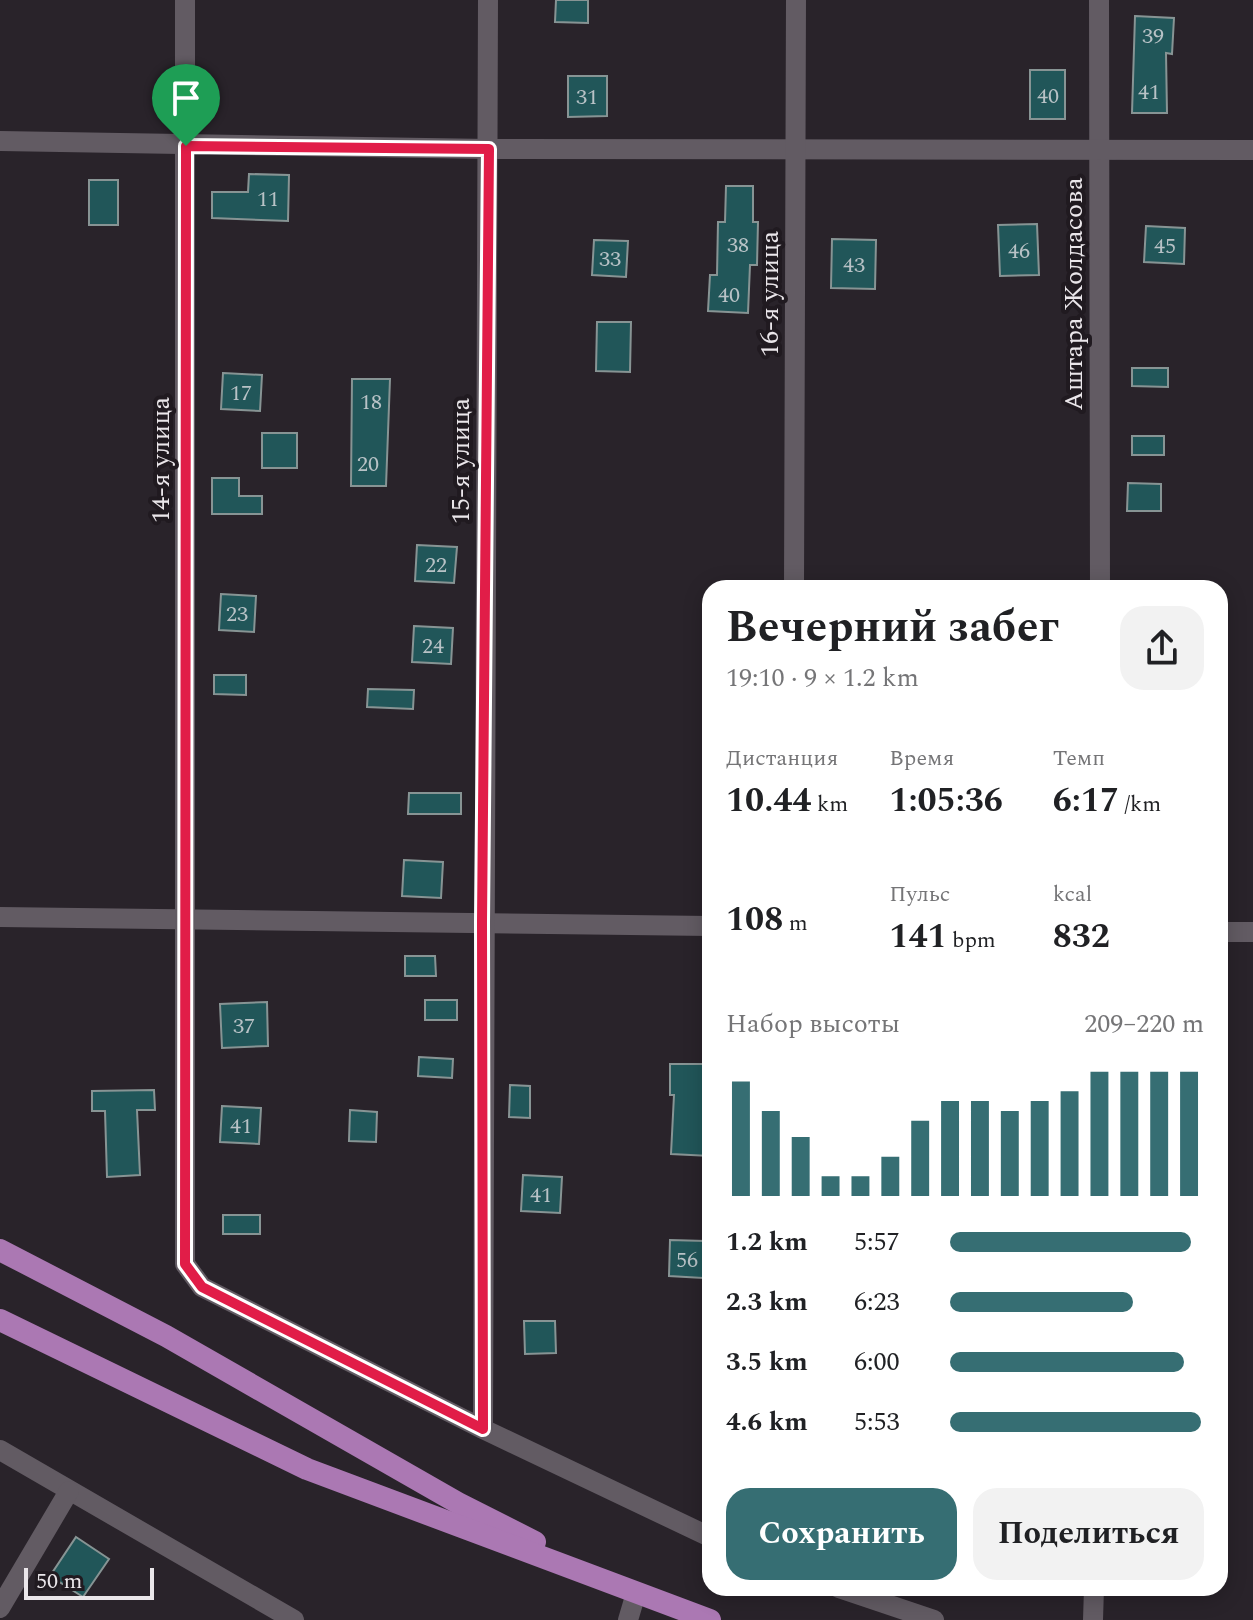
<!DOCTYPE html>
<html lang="ru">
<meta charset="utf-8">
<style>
body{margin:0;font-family:Spectral,serif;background:#f2f2f2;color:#202124;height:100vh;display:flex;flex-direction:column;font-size:30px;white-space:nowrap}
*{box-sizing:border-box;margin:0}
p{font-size:26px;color:#757577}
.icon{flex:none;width:44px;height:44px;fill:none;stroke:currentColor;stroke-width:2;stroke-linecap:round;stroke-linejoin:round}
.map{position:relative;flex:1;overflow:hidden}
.side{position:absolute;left:702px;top:580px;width:526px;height:1016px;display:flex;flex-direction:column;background:#fff;border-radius:24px;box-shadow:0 4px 20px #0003}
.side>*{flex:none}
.scale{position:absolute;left:24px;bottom:20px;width:130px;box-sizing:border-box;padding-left:8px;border:4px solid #eae6ea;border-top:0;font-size:22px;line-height:28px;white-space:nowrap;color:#eae6ea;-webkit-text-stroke:6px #201a20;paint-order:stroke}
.pin{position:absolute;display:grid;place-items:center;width:68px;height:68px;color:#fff;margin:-82px -34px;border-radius:50% 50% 50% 0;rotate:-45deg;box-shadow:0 0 8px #0007}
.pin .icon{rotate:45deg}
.round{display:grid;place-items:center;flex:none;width:84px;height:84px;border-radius:24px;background:#f2f2f2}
.summary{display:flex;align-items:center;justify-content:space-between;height:136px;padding:0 24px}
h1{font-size:44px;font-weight:700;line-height:60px}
.metrics{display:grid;grid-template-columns:repeat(3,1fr);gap:12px;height:136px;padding:8px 24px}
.metrics div{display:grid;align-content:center}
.metrics b{font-size:34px;font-weight:700}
.metrics small{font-size:22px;font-weight:400}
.metrics p{font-size:22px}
.chart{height:224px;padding:16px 24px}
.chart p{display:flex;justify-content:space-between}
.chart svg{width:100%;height:144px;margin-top:8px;stroke:#366e73;stroke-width:6}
.cta{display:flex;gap:16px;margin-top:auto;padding:16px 24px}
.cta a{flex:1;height:92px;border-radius:24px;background:#366e73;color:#fff;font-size:32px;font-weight:700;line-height:92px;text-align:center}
.cta a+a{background:#f2f2f2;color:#202124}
ul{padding:0 24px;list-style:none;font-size:26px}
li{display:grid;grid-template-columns:128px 96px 1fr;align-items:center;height:60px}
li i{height:20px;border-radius:10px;background:#366e73}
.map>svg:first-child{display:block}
.building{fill:#215659;stroke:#879494;stroke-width:2}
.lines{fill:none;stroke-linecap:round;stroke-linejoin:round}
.minor{stroke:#625b63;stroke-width:20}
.primary{stroke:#ab78b3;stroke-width:22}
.route-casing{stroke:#fff;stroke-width:16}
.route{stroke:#e11d48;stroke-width:10}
.labels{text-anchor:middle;stroke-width:8;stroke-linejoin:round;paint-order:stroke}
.number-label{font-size:22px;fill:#b8c2c6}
.street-label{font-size:26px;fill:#eae6ea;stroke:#201a20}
</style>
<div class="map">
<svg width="1253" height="1620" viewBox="0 0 1253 1620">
<rect width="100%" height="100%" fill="#29232a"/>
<g class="building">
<polygon points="556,0 588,0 588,23 555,22"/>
<polygon points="1135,16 1174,18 1172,54 1166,53 1167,113 1132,113"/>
<rect x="1030" y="70" width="35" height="49"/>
<polygon points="568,76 607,76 607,116 568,117"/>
<polygon points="249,174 289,175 288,221 212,218 212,192 248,192"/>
<rect x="89" y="180" width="29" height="45"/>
<polygon points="726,186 753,186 753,222 758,222 757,265 750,265 748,313 708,311 710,275 717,275 718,222 725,222"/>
<polygon points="1037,224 1039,275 1000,276 998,225"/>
<polygon points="1146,226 1185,228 1184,264 1144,262"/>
<polygon points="832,239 876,240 875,289 831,288"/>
<polygon points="594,240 628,241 626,277 592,275"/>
<polygon points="597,322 631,322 630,372 596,371"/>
<polygon points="1132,368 1168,368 1168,387 1132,386"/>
<polygon points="223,373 262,375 260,411 221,409"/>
<polygon points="352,379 390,379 386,486 351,486"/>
<rect x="262" y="433" width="35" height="35"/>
<rect x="1132" y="436" width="32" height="19"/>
<polygon points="212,478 239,478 239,496 262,496 262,514 212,514"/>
<polygon points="1128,483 1161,484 1161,511 1127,511"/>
<polygon points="417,545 457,547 454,583 415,581"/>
<polygon points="221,594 256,596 254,632 219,630"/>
<polygon points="414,626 453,628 451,664 412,662"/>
<polygon points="214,675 246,675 246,695 214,694"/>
<polygon points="368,689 414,690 413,709 367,707"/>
<polygon points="409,793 461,793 461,814 408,814"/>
<polygon points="404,860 443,862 441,898 402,896"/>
<polygon points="405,956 435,956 436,976 405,976"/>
<rect x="425" y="1000" width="32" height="20"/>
<polygon points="267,1002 268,1046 222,1048 220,1004"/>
<polygon points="419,1057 453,1059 452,1078 418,1076"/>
<polygon points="670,1064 710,1064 710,1156 671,1154 674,1095 670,1095"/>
<polygon points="510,1085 530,1086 530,1118 509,1117"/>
<polygon points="154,1090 155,1110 137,1110 140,1175 107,1177 105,1111 92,1111 92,1091"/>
<polygon points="222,1106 261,1108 259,1144 220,1142"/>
<polygon points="350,1110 377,1112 376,1142 349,1141"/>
<polygon points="523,1175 562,1177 560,1213 521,1211"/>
<rect x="223" y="1215" width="37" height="19"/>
<polygon points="670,1240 705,1241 703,1278 669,1276"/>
<polygon points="524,1321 555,1321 556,1353 525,1354"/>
<polygon points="76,1537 109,1559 83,1597 50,1576"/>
</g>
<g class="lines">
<g class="minor">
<polyline points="185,0 185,1264 202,1287 483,1429 710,1537"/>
<polyline points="1099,0 1100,588"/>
<polyline points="0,141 489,149 1253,150"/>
<polyline points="794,588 796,0"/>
<polyline points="0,917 710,926"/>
<polyline points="1220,932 1253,932"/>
<polyline points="483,1429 488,0"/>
<polyline points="0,1450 294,1620"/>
<polyline points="839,1588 934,1620"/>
<polyline points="0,1608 69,1491"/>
<polyline points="628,1620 636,1593"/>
<polyline points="1093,1620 1094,1588"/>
</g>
<g class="primary">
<polyline points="0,1250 166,1336 458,1503 535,1542"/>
<polyline points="0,1320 307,1469 710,1620"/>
</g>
</g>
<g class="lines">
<g class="route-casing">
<polygon id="route" points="186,146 489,149 482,922 483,1429 202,1287 185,1264"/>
</g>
<use href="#route" class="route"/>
</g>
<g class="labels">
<g class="number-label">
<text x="1153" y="43">39</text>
<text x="1149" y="99">41</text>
<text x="1048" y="103">40</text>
<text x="587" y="104">31</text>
<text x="268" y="206">11</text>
<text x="738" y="252">38</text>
<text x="1165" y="253">45</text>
<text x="1019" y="258">46</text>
<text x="610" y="266">33</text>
<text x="854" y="272">43</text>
<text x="729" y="302">40</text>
<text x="241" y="400">17</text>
<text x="371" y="409">18</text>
<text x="368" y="471">20</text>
<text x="436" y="572">22</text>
<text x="237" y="621">23</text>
<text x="433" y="653">24</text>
<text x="244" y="1033">37</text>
<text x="241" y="1133">41</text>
<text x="541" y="1202">41</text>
<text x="687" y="1267">56</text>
</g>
<g class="street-label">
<text transform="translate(769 294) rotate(-90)" y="9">16-я улица</text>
<text transform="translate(1073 294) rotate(-90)" y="9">Аштара Жолдасова</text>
<text transform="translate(160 460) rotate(-90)" y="9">14-я улица</text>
<text transform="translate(460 461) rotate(-90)" y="9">15-я улица</text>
</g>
</g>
</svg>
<div class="scale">50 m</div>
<div class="pin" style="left:186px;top:146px;background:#1e9e55"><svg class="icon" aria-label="arrive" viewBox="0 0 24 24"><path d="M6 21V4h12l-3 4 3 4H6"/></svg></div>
<section class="side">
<div class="summary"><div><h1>Вечерний забег</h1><p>19:10 · 9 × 1.2 km</p></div><a class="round"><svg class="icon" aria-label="share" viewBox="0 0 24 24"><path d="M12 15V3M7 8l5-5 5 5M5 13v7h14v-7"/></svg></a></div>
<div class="metrics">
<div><p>Дистанция</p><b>10.44<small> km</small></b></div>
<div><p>Время</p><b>1:05:36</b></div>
<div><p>Темп</p><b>6:17<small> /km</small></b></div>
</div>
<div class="metrics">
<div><b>108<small> m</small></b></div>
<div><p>Пульс</p><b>141<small> bpm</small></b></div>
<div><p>kcal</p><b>832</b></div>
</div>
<div class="chart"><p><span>Набор высоты</span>209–220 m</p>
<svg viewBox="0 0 160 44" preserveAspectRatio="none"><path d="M5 44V9M15 44V18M25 44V26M35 44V38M45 44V38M55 44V32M65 44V21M75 44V15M85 44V15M95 44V18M105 44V15M115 44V12M125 44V6M135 44V6M145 44V6M155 44V6"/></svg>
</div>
<ul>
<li><b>1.2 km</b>5:57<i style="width:95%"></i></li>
<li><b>2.3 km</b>6:23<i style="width:72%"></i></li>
<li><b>3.5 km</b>6:00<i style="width:92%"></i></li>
<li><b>4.6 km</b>5:53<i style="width:99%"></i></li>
</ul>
<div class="cta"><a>Сохранить</a><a>Поделиться</a></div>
</section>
</div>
